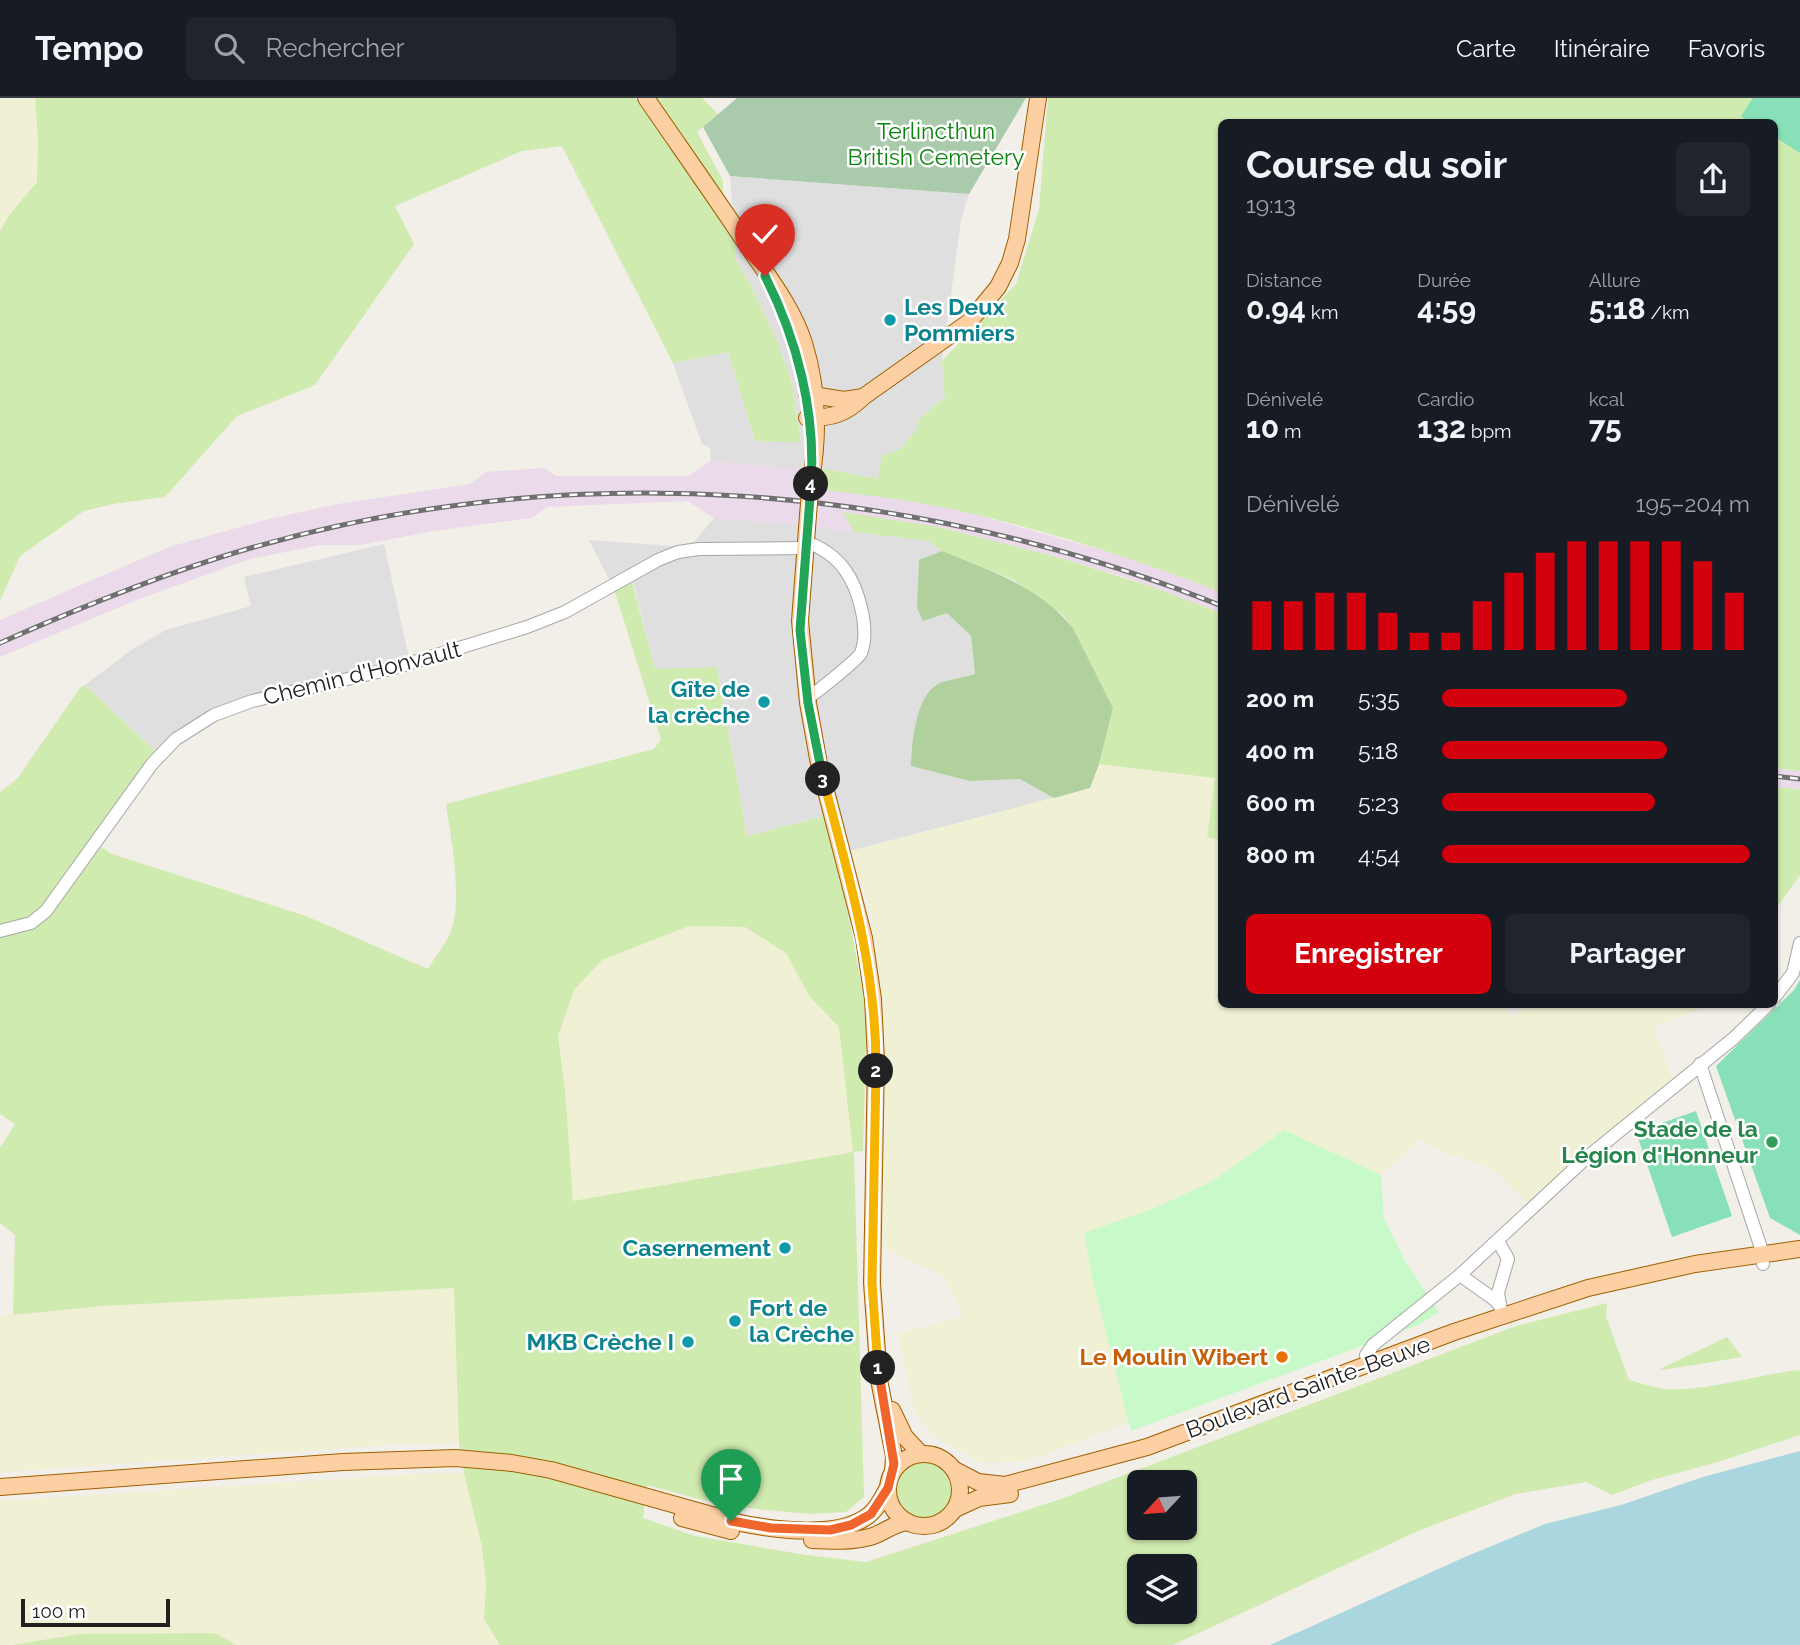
<!DOCTYPE html>
<html lang="fr">
<meta charset="utf-8">
<style>
body{margin:0;font-family:Raleway,sans-serif;background:#20242c;color:#f1f3f6;height:100vh;display:flex;flex-direction:column;font-size:26px;white-space:nowrap}
*{box-sizing:border-box;margin:0}
p{font-size:23px;color:#9ea1a6}
.icon{flex:none;width:38px;height:38px;fill:none;stroke:currentColor;stroke-width:2;stroke-linecap:round;stroke-linejoin:round}
.map{position:relative;flex:1;overflow:hidden}
.side{position:absolute;left:1218px;top:21px;width:560px;height:889px;display:flex;flex-direction:column;background:#171b24;border-radius:10px;box-shadow:0 2px 5px #0004}
.side>*{flex:none}
.needle{width:46px;rotate:244deg}
.controls{position:absolute;left:1127px;top:1372px;display:grid;gap:14px}
.controls a{display:grid;place-items:center;width:70px;height:70px;border-radius:10px;background:#171b24;box-shadow:0 2px 5px #0004;font-size:35px}
.scale{position:absolute;left:21px;bottom:18px;width:149px;box-sizing:border-box;padding-left:7px;border:4px solid #222;border-top:0;font-size:19px;line-height:24px;white-space:nowrap;color:#222;-webkit-text-stroke:5px #fff;paint-order:stroke}
.pin{position:absolute;display:grid;place-items:center;width:60px;height:60px;color:#fff;margin:-72px -30px;border-radius:50% 50% 50% 0;rotate:-45deg;box-shadow:0 0 7px #0007}
.pin .icon{rotate:45deg}
.km{position:absolute;width:35px;height:35px;margin:-18px;border-radius:50%;background:#222;color:#fff;font-size:19px;line-height:35px;text-align:center}
.round{display:grid;place-items:center;flex:none;width:74px;height:74px;border-radius:10px;background:#20242c}
.headline{display:flex;align-items:center;justify-content:space-between;height:119px;padding:0 28px}
h1{font-size:38px;font-weight:700;line-height:52px}
.stats{display:grid;grid-template-columns:repeat(3,1fr);gap:10px;height:119px;padding:7px 28px}
.stats div{display:grid;align-content:center}
.stats b{font-size:30px;font-weight:700}
.stats small{font-size:19px;font-weight:400}
.stats p{font-size:19px}
.chart{height:196px;padding:14px 28px}
.chart p{display:flex;justify-content:space-between}
.chart svg{width:100%;height:126px;margin-top:7px;stroke:#d3000e;stroke-width:6}
.action{display:flex;gap:14px;margin-top:auto;padding:14px 28px}
.action a{flex:1;height:80px;border-radius:10px;background:#d3000e;color:#fff;font-size:28px;font-weight:700;line-height:80px;text-align:center}
.action a+a{background:#20242c;color:#f1f3f6}
ul{padding:0 28px;list-style:none;font-size:23px}
li{display:grid;grid-template-columns:112px 84px 1fr;align-items:center;height:52px}
li i{height:18px;border-radius:9px;background:#d3000e}
header{display:flex;align-items:center;gap:42px;box-sizing:border-box;height:98px;padding:0 35px;background:#171b24;border-bottom:2px solid #363941}
header strong{font-size:33px}
nav{display:flex;gap:38px;margin-inline-start:auto;font-size:24px}
.search{width:490px;height:63px;background:#20242c;display:flex;align-items:center;gap:18px;box-sizing:border-box;padding:0 24px;border-radius:10px;color:#9ea1a6;font-size:26px}
.map>svg:first-child{display:block}
.residential{fill:#e0dfdf}
.industrial{fill:#ebdae9}
.farmland{fill:#f0f0d4}
.grass{fill:#d0ebaf;fill-rule:evenodd}
.forest{fill:#b0d19d}
.cemetery{fill:#a9cbac}
.park{fill:#c7fac8}
.pitch{fill:#87e0b8}
.water{fill:#a9d6df}
.lines{fill:none;stroke-linecap:round;stroke-linejoin:round}
.minor-casing{stroke:#a6a6a6;stroke-width:14}
.major-casing{stroke:#9f6000;stroke-width:18}
.minor{stroke:#fff;stroke-width:12}
.major{stroke:#fcd0a3;stroke-width:16}
.rail-casing{stroke:#707070;stroke-width:5}
.rail{stroke:#fff;stroke-width:2.5;stroke-dasharray:8;stroke-linecap:butt}
.major-bridge-casing{stroke:#9f6000;stroke-width:18;stroke-linecap:butt}
.major-bridge{stroke:#fcd0a3;stroke-width:16}
.split-1-casing{stroke:#fff;stroke-width:14}
.split-2-casing{stroke:#fff;stroke-width:14}
.split-3-casing{stroke:#fff;stroke-width:14}
.split-4-casing{stroke:#fff;stroke-width:14}
.split-5-casing{stroke:#fff;stroke-width:14}
.split-1{stroke:#f0652b;stroke-width:9}
.split-2{stroke:#f5b400;stroke-width:9}
.split-3{stroke:#f5b400;stroke-width:9}
.split-4{stroke:#22a559;stroke-width:9}
.split-5{stroke:#22a559;stroke-width:9}
.culture-dot{fill:#0f9aa8;stroke:#fff;stroke-width:2.5}
.leisure-dot{fill:#2e9e5b;stroke:#fff;stroke-width:2.5}
.food-dot{fill:#e8710a;stroke:#fff;stroke-width:2.5}
.labels{text-anchor:middle;stroke-width:5;stroke-linejoin:round;paint-order:stroke}
.park-label{font-size:23px;fill:#0c830e;stroke:#fff}
.culture-label{font-size:23px;font-weight:bold;fill:#0d838f;stroke:#fff;text-anchor:end}
.street-label{font-size:23px;fill:#222;stroke:#fff}
.leisure-label{font-size:23px;font-weight:bold;fill:#27864d;stroke:#fff;text-anchor:end}
.food-label{font-size:23px;font-weight:bold;fill:#c56008;stroke:#fff;text-anchor:end}
</style>
<header>
<strong>Tempo</strong>
<div class="search"><svg class="icon" aria-label="search" viewBox="0 0 24 24"><circle cx="10" cy="10" r="6"/><path d="M15 15l6 6"/></svg>Rechercher</div>
<nav><a>Carte</a><a>Itinéraire</a><a>Favoris</a></nav>
</header>
<div class="map">
<svg width="1800" height="1547" viewBox="0 0 1800 1547">
<rect width="100%" height="100%" fill="#f2eee8"/>
<g class="residential">
<polygon points="730,78 969,96 961,122 942,263 945,299 918,322 917,331 879,381 820,370 787,370 711,363 710,350 702,346 673,265 728,254 755,343 801,343 792,286 776,240 750,186 735,161 736,141 741,125 732,106"/>
<polygon points="714,420 798,427 931,443 942,453 919,462 947,515 971,538 975,576 938,586 970,683 1020,681 1054,700 834,757 824,718 747,738 717,569 655,571 632,480 614,491 589,442 673,448 694,444"/>
<polygon points="384,446 409,560 298,586 169,642 155,653 85,587 134,550 166,532 251,508 244,479"/>
</g>
<g class="industrial">
<polygon points="711,363 787,370 807,369 1126,459 1222,494 1221,515 1127,480 1060,460 939,429 930,443 798,427 714,420 688,403 547,409 531,420 434,433 359,447 320,447 250,461 139,501 0,559 0,522 169,449 265,422 338,406 470,386 486,374 544,370 556,378 688,378"/>
<polygon points="1774,670 1800,673 1800,691 1775,689"/>
</g>
<g class="farmland">
<polygon points="0,0 35,0 38,43 37,84 10,116 0,133"/>
<polygon points="1099,666 1216,680 1207,739 1221,742 1222,906 1500,906 1515,919 1525,907 1711,907 1653,929 1672,979 1669,990 1533,1110 1498,1075 1486,1068 1445,1055 1421,1041 1381,1077 1284,1032 1213,1083 1157,1109 1093,1183 1129,1324 1039,1359 1020,1363 982,1365 932,1337 915,1313 897,1236 964,1218 942,1177 907,1161 882,1147 886,978 883,905 870,811 851,753 1090,690"/>
<polygon points="689,828 745,829 786,855 810,899 839,929 854,1053 572,1103 565,992 558,938 574,892 602,862"/>
<polygon points="455,1190 459,1345 385,1347 0,1374 0,1218 102,1208"/>
<polygon points="432,1375 464,1375 482,1449 486,1485 484,1521 500,1547 236,1547 217,1536 79,1536 13,1547 0,1547 0,1403"/>
</g>
<g class="grass">
<polygon points="35,0 635,0 736,141 735,161 750,186 776,240 792,286 801,344 755,343 728,254 673,265 562,48 522,53 395,108 414,146 315,287 237,318 165,399 113,406 84,413 20,458 0,503 0,133 10,116 37,84 38,43"/>
<polygon points="655,0 702,0 718,16 697,34 723,83 723,99"/>
<path d="M1048 0H1800V673L1774 670V24H1222L1221 494C1136 461 1049 433 960 413 913 402 864 397 817 391L820 370 878 381 882 357 900 352 917 331 918 322 945 299 942 263 1016 186 1039 111Z"/>
<polygon points="843,414 939,429 1060,460 1153,489 1221,515 1221,742 1207,739 1215,680 1099,666 1113,610 1073,530 1064,518 1012,481 942,453 930,443 854,434"/>
<path d="M631 480 655 571 717 569 747 738 825 718 851 829 864 902 866 946 863 1053 854 1054 864 1399 846 1414 810 1416 757 1411 706 1403 647 1387 643 1420 695 1438 806 1457 866 1464 1061 1401 1516 1228 1607 1205 1606 1219 1629 1282C1641 1285 1654 1290 1666 1291 1705 1294 1759 1276 1800 1272V1337L1718 1364 1652 1382 1612 1397 1586 1384 1515 1396 1418 1433 1173 1547H500L484 1521 486 1485 482 1449 464 1375 459 1345 454 1190 102 1208 13 1217 15 1137 0 1125V1050L15 1026 0 1016V694L17 681 80 590 85 587 155 653 92 743 112 756 306 818 428 871C435 859 446 846 451 833 463 800 451 741 446 706L654 651 661 641 614 491ZM689 828 745 829 786 855 810 899 839 929 853 1054 573 1103 565 992 558 938 574 892 602 862ZM1139 1384H1185V1430H1139ZM1139 1468H1185V1514H1139Z"/>
<polygon points="1775,689 1800,691 1800,777 1775,812"/>
<polygon points="1727,1239 1742,1259 1662,1272 1660,1271"/>
<circle cx="924" cy="1392" r="29"/>
<polygon points="209,1535 217,1536 236,1547 13,1547 79,1536"/>
</g>
<path class="forest" d="M942 453C989 472 1040 489 1073 530L1113 610 1099 666 1090 690 1054 700 1020 681 970 683 911 668C912 645 915 599 938 586 948 581 964 580 975 576L971 538 947 515 923 523 917 510 919 462Z"/>
<polygon class="cemetery" points="737,0 1026,0 969,96 730,78 703,29"/>
<polygon class="park" points="1284,1032 1381,1077 1384,1120 1405,1163 1439,1214 1419,1227 1131,1333 1093,1183 1084,1135 1157,1109 1213,1083"/>
<g class="pitch">
<polygon points="1753,0 1800,0 1800,55 1775,39 1774,24 1751,24 1741,18"/>
<polygon points="1800,882 1800,1137 1770,1120 1716,968 1794,892"/>
<polygon points="1696,1013 1732,1118 1672,1139 1636,1034"/>
</g>
<polygon class="water" points="1800,1353 1800,1547 1270,1547 1465,1459 1545,1426 1621,1407 1703,1379"/>
<g class="lines">
<g class="minor-casing">
<g id="minor">
<path d="M805 444C820 448 836 459 845 472 859 491 870 532 861 555 858 561 814 597 807 600"/>
<polyline points="0,833 31,825 46,813 152,666 176,641 214,617 252,603 391,571 527,529 565,514 658,462 678,454 699,451 805,450"/>
<polyline points="1774,900 1793,875 1800,845"/>
<polyline points="1700,966 1761,1150 1763,1166"/>
<polyline points="1498,1143 1508,1161 1498,1195 1502,1218"/>
<polyline points="1460,1177 1495,1202 1500,1208"/>
<polyline points="1368,1266 1366,1257 1373,1247 1460,1177 1585,1061 1734,940 1769,906"/>
</g>
</g>
<g class="major-casing">
<g id="major">
<path d="M646 0C679 48 713 96 745 144 767 177 792 208 804 245 818 290 819 336 811 382"/>
<polyline points="807,296 844,302 863,299"/>
<path d="M807 320C832 320 846 316 863 299L969 224 998 189 1010 165 1017 141 1038 0"/>
<polyline points="808,417 800,523 808,605 819,666 864,840 873,901 876,962 872,1185 879,1282 894,1358 893,1373"/>
<polyline points="892,1312 905,1339 921,1356"/>
<circle cx="924" cy="1392" r="36"/>
<polyline points="955,1372 978,1384 1005,1387 1147,1349 1454,1234 1588,1190 1695,1166 1800,1151"/>
<path d="M0 1389 343 1364 455 1360 512 1365 551 1372 740 1425C775 1432 840 1441 869 1417 878 1410 883 1399 888 1389"/>
<polyline points="955,1411 979,1400 1010,1396"/>
<polyline points="682,1420 731,1433"/>
<path d="M812 1442C831 1443 852 1444 870 1439 884 1435 892 1426 907 1424"/>
</g>
</g>
<use href="#minor" class="minor"/>
<use href="#major" class="major"/>
<g class="rail-casing">
<g id="rail">
<path d="M0 545C83 508 167 474 254 449 575 358 914 385 1222 508"/>
<polyline points="1774,678 1800,681"/>
</g>
</g>
<use href="#rail" class="rail"/>
<g class="major-bridge-casing">
<polyline id="major-bridge" points="808,417 811,382"/>
</g>
<use href="#major-bridge" class="major-bridge"/>
</g>
<g class="lines">
<g class="split-1-casing">
<polyline id="split-1" points="731,1423 771,1430 830,1432 851,1427 871,1416 888,1390 894,1366 878,1270"/>
</g>
<g class="split-2-casing">
<polyline id="split-2" points="876,973 872,1185 878,1270"/>
</g>
<g class="split-3-casing">
<path id="split-3" d="M823 681C849 778 877 872 876 973"/>
</g>
<g class="split-4-casing">
<polyline id="split-4" points="811,386 800,532 808,605 823,681"/>
</g>
<g class="split-5-casing">
<path id="split-5" d="M765 178C797 241 816 314 811 386"/>
</g>
<use href="#split-1" class="split-1"/>
<use href="#split-2" class="split-2"/>
<use href="#split-3" class="split-3"/>
<use href="#split-4" class="split-4"/>
<use href="#split-5" class="split-5"/>
</g>
<g class="culture-dot">
<circle cx="890" cy="222" r="7"/>
<circle cx="764" cy="604" r="7"/>
<circle cx="785" cy="1150" r="7"/>
<circle cx="735" cy="1223" r="7"/>
<circle cx="688" cy="1244" r="7"/>
</g>
<circle class="leisure-dot" cx="1772" cy="1044" r="7"/>
<circle class="food-dot" cx="1282" cy="1259" r="7"/>
<g class="labels">
<g class="park-label">
<text x="936" y="41">Terlincthun<tspan x="936" dy="26">British Cemetery</tspan></text>
</g>
<g class="culture-label">
<text x="904" y="217" text-anchor="start">Les Deux<tspan x="904" dy="26">Pommiers</tspan></text>
<text x="750" y="599">Gîte de<tspan x="750" dy="26">la crèche</tspan></text>
<text x="771" y="1158">Casernement</text>
<text x="749" y="1218" text-anchor="start">Fort de<tspan x="749" dy="26">la Crèche</tspan></text>
<text x="674" y="1252">MKB Crèche I</text>
</g>
<g class="street-label">
<text transform="translate(362 575) rotate(-14)" y="8">Chemin d'Honvault</text>
<text transform="translate(1308 1289) rotate(-20)" y="8">Boulevard Sainte-Beuve</text>
</g>
<g class="leisure-label">
<text x="1758" y="1039">Stade de la<tspan x="1758" dy="26">Légion d'Honneur</tspan></text>
</g>
<g class="food-label">
<text x="1268" y="1267">Le Moulin Wibert</text>
</g>
</g>
</svg>
<div class="controls">
<a><svg class="needle" viewBox="-14 -14 28 28"><path d="M0-13l5 13h-10z" fill="#e53935"/><path d="M0 13l5-13h-10z" fill="#9ea1a6"/></svg></a>
<a><svg class="icon" aria-label="layers" viewBox="0 0 24 24"><path d="M12 4l9 5-9 5-9-5zM3 14l9 5 9-5"/></svg></a>
</div>
<div class="scale">100 m</div>
<div class="pin" style="left:731px;top:1423px;background:#1e9e55"><svg class="icon" aria-label="arrive" viewBox="0 0 24 24"><path d="M6 21V4h12l-3 4 3 4H6"/></svg></div>
<div class="pin" style="left:765px;top:178px;background:#d93025"><svg class="icon" aria-label="check" viewBox="0 0 24 24"><path d="M5 12l5 5 9-10"/></svg></div>
<b class="km" style="left:878px;top:1270px">1</b>
<b class="km" style="left:876px;top:973px">2</b>
<b class="km" style="left:823px;top:681px">3</b>
<b class="km" style="left:811px;top:386px">4</b>
<section class="side">
<div class="headline"><div><h1>Course du soir</h1><p>19:13</p></div><a class="round"><svg class="icon" aria-label="share" viewBox="0 0 24 24"><path d="M12 15V3M7 8l5-5 5 5M5 13v7h14v-7"/></svg></a></div>
<div class="stats">
<div><p>Distance</p><b>0.94<small> km</small></b></div>
<div><p>Durée</p><b>4:59</b></div>
<div><p>Allure</p><b>5:18<small> /km</small></b></div>
</div>
<div class="stats">
<div><p>Dénivelé</p><b>10<small> m</small></b></div>
<div><p>Cardio</p><b>132<small> bpm</small></b></div>
<div><p>kcal</p><b>75</b></div>
</div>
<div class="chart"><p><span>Dénivelé</span>195–204 m</p>
<svg viewBox="0 0 160 44" preserveAspectRatio="none"><path d="M5 44V27M15 44V27M25 44V24M35 44V24M45 44V31M55 44V38M65 44V38M75 44V27M85 44V17M95 44V10M105 44V6M115 44V6M125 44V6M135 44V6M145 44V13M155 44V24"/></svg>
</div>
<ul>
<li><b>200 m</b>5:35<i style="width:60%"></i></li>
<li><b>400 m</b>5:18<i style="width:73%"></i></li>
<li><b>600 m</b>5:23<i style="width:69%"></i></li>
<li><b>800 m</b>4:54<i style="width:100%"></i></li>
</ul>
<div class="action"><a>Enregistrer</a><a>Partager</a></div>
</section>
</div>
